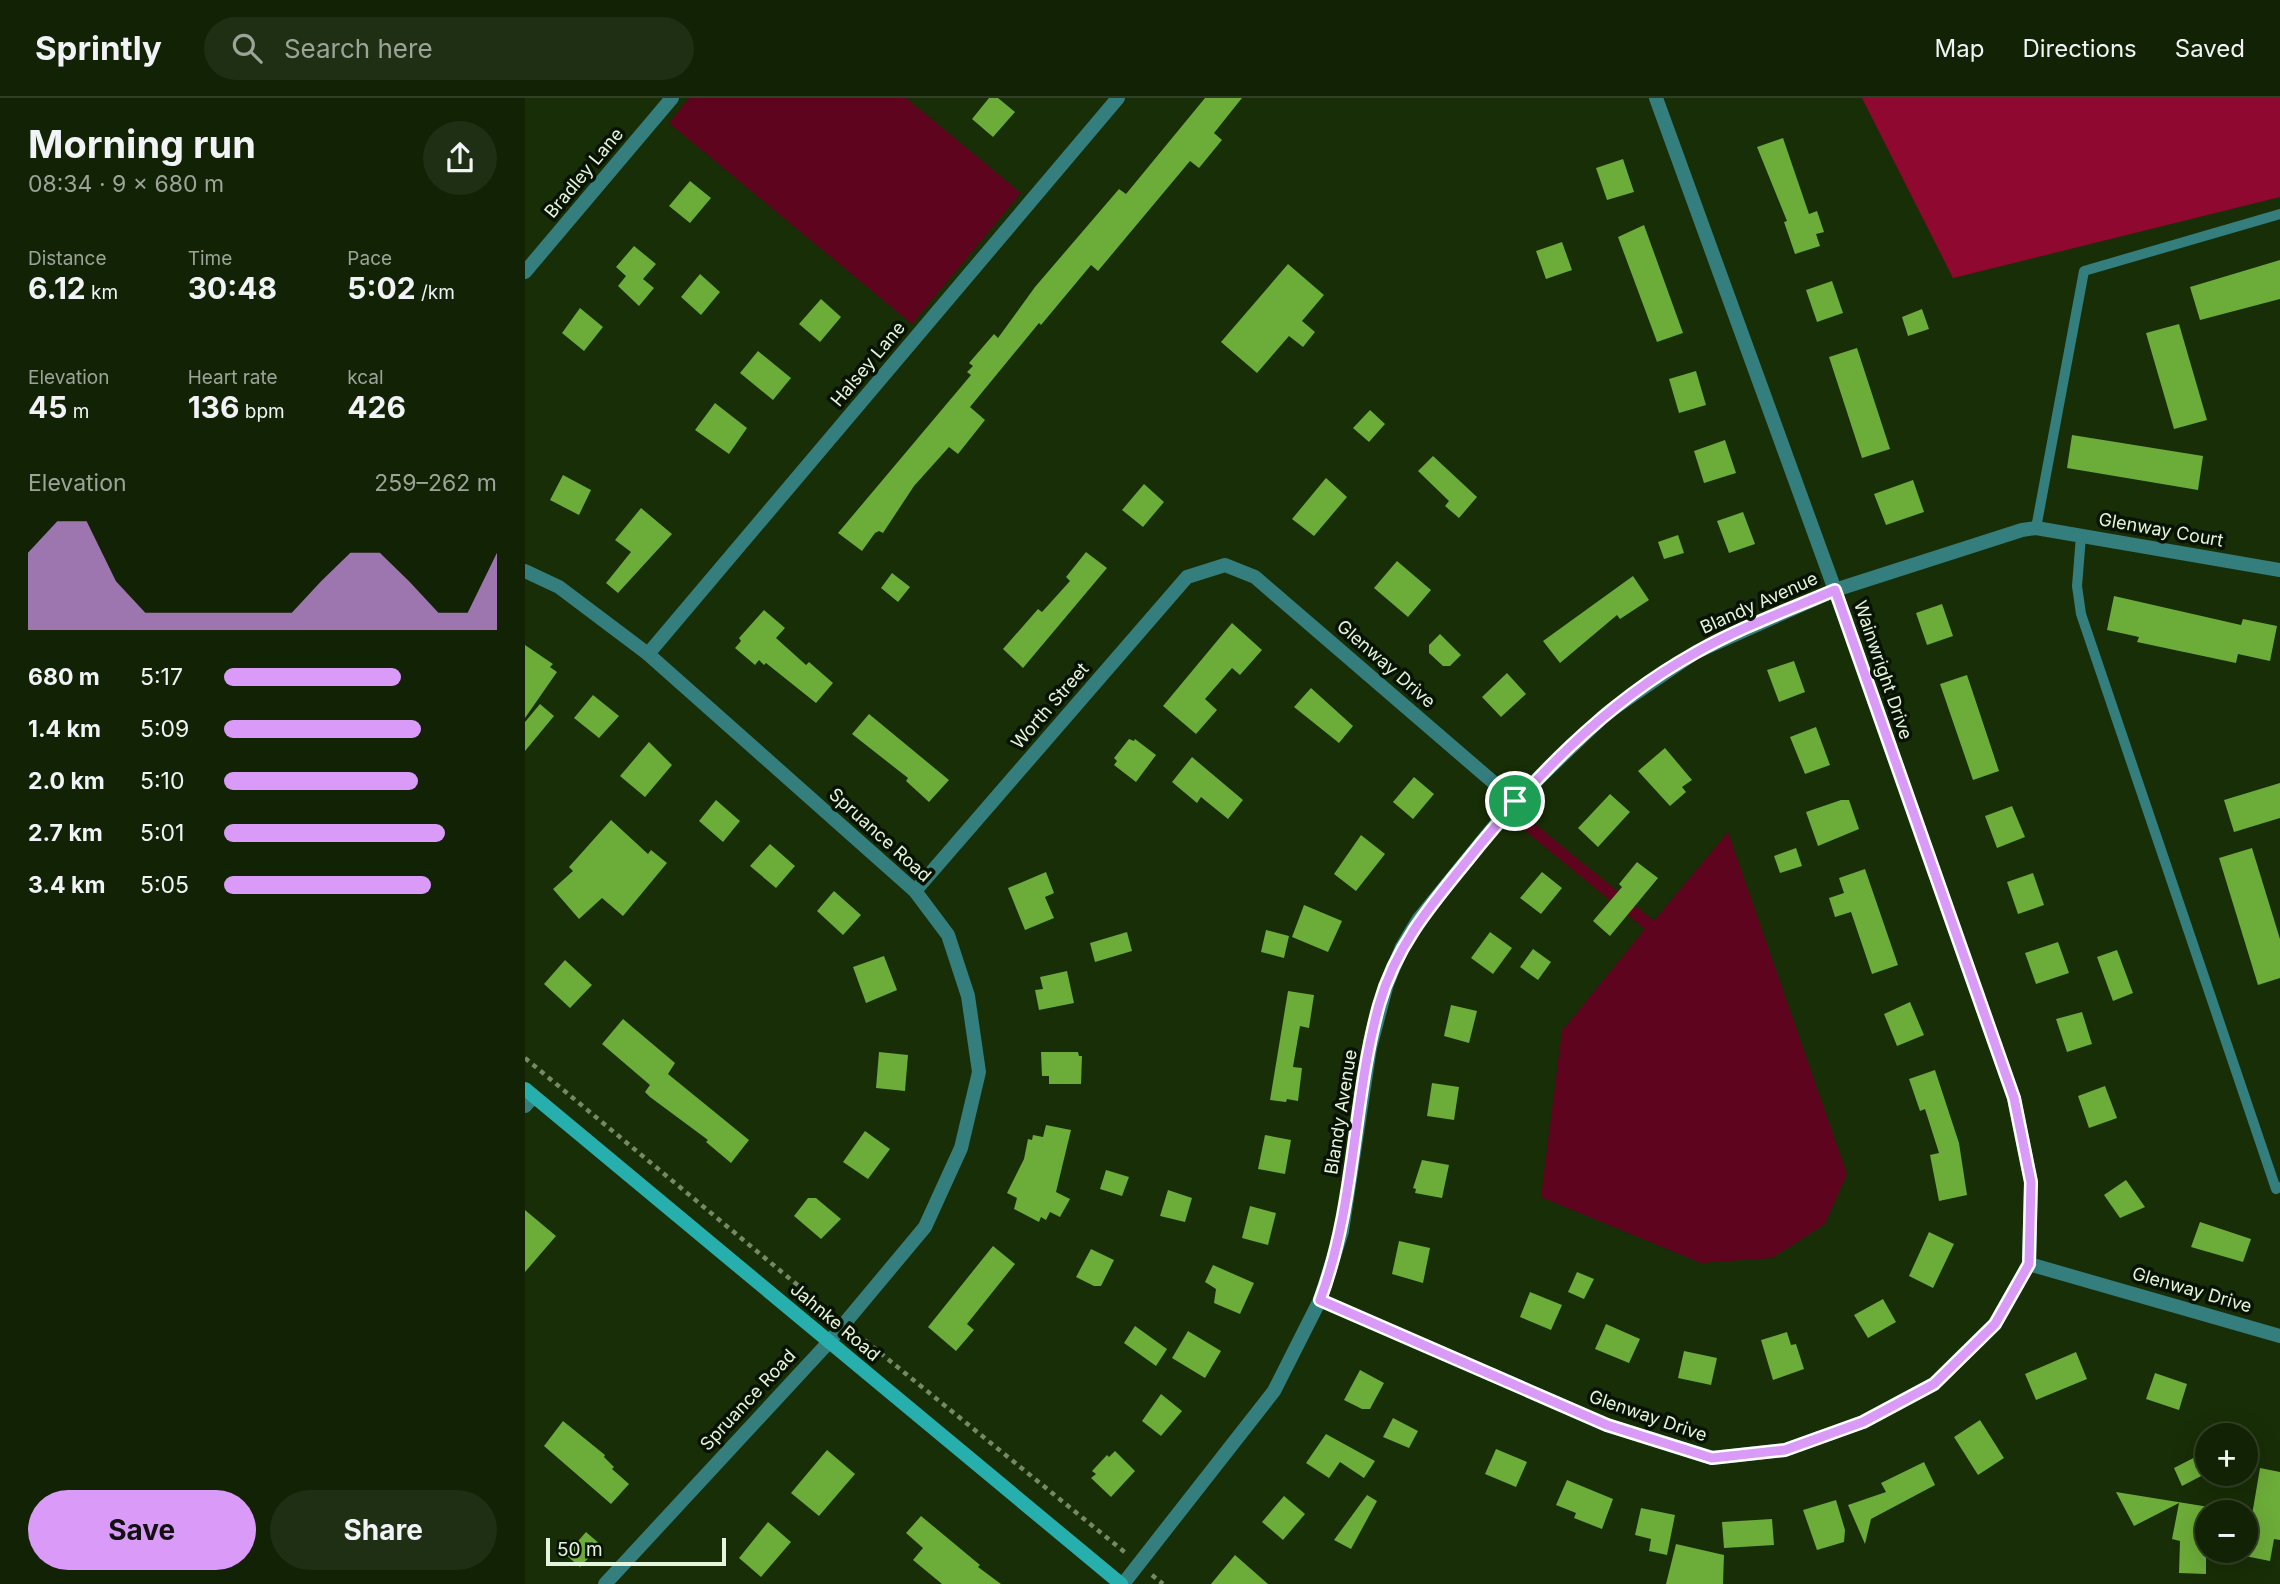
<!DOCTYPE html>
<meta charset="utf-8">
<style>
body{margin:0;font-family:Inter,sans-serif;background:#1f2f13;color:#f1f3f6;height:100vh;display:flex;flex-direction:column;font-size:26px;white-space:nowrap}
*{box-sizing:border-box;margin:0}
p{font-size:23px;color:#9ca49a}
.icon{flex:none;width:38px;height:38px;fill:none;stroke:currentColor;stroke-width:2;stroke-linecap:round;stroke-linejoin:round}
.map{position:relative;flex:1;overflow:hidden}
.sheet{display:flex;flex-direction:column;background:#122204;width:525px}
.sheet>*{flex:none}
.buttons{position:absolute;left:1670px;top:1325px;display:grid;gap:14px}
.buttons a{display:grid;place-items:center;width:63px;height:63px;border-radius:50%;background:#122204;box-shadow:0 7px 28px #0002,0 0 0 2px #313f26;font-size:35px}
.scale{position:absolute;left:21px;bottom:18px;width:180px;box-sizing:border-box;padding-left:7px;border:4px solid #e5f4dc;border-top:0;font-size:19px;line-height:24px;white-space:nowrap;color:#e5f4dc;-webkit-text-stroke:5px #091304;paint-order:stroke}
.pin{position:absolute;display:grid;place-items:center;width:60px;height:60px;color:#fff;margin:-30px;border:4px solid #fff;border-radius:50%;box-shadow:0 2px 7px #0007}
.round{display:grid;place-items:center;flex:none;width:74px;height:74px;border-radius:37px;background:#1f2f13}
.head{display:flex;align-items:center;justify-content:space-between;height:119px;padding:0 28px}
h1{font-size:38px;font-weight:700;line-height:52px}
.figures{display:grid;grid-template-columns:repeat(3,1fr);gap:10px;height:119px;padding:7px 28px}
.figures div{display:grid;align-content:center}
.figures b{font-size:30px;font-weight:700}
.figures small{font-size:19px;font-weight:400}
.figures p{font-size:19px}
.chart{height:196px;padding:14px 28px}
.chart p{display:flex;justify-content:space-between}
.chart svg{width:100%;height:126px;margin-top:7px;fill:#d99af8;opacity:.7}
.button{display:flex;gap:14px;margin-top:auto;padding:14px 28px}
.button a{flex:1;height:80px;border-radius:42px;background:#d99af8;color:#111;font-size:28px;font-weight:700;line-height:80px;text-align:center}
.button a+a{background:#1f2f13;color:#f1f3f6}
ul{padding:0 28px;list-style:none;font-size:23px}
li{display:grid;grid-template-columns:112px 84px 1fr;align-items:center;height:52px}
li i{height:18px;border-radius:9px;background:#d99af8}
header{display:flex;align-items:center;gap:42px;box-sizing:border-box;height:98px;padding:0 35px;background:#122204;border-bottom:2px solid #313f26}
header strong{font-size:33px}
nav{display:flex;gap:38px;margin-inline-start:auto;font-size:24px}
.search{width:490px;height:63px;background:#1f2f13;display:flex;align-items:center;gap:18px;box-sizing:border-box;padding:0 24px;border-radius:38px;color:#9ca49a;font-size:26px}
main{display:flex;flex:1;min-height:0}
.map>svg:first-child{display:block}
.green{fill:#5f041e}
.forest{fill:#8e0830}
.building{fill:#6cac39}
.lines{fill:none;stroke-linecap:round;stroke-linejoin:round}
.path{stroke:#758868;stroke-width:4.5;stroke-dasharray:5 5;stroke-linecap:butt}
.lane{stroke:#347e7d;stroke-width:10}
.street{stroke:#347e7d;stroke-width:14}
.secondary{stroke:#27afae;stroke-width:14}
.route-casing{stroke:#fff;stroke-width:14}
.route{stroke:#d99af8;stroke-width:9}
.labels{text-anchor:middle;stroke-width:7;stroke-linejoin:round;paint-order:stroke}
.street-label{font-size:18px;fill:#e5f4dc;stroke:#091304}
</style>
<header>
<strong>Sprintly</strong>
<div class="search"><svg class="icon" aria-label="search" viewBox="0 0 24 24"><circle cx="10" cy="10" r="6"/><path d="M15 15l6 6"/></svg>Search here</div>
<nav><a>Map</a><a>Directions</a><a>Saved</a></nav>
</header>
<main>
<section class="sheet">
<div class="head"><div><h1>Morning run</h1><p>08:34 · 9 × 680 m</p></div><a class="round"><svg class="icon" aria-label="share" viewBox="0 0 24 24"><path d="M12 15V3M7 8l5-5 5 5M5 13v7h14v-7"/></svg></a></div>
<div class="figures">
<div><p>Distance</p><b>6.12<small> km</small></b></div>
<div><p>Time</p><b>30:48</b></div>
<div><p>Pace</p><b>5:02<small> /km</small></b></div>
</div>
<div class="figures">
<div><p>Elevation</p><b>45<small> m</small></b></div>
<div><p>Heart rate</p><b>136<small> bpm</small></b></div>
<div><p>kcal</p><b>426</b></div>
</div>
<div class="chart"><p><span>Elevation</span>259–262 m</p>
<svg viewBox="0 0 160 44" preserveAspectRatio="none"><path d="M0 44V17L10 6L20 6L30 27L40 38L50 38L60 38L70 38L80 38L90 38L100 27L110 17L120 17L130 27L140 38L150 38L160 17V44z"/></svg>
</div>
<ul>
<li><b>680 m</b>5:17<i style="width:65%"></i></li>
<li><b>1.4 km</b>5:09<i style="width:72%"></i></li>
<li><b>2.0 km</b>5:10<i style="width:71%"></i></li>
<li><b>2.7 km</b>5:01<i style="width:81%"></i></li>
<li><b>3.4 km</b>5:05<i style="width:76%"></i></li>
</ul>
<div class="button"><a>Save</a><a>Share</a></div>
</section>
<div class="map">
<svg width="1755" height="1486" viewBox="0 0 1755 1486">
<rect width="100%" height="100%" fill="#182e06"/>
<g class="green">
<polygon points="164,0 381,0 496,95 387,226 144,25"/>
<polygon points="995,714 1129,823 1203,734 1322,1076 1300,1126 1247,1160 1176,1165 1016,1099 1037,933 1120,831 988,723"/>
</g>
<polygon class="forest" points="1337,0 1755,0 1755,99 1428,180"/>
<g class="building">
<polygon points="464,0 473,0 490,14 468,39 447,21"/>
<polygon points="680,0 717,0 689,35 697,42 674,70 665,63 573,173 566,167 516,227 514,225 445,309 460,322 433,356 424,349 389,388 358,435 354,433 350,435 337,453 313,435 446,277 442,274 448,268 444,265 469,236 473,240 510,189 594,91 601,96"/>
<polygon points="1258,40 1284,116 1292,113 1299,134 1291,136 1295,148 1270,156 1259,124 1262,123 1232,49"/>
<polygon points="1098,61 1109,94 1082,102 1071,70"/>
<polygon points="165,83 186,100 165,125 144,108"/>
<polygon points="1119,127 1158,235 1132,244 1093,139"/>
<polygon points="1037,144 1047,172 1021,181 1011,153"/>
<polygon points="109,148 131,166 118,181 129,190 114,208 93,188 101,178 91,169"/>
<polygon points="1755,162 1755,201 1675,222 1665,189"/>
<polygon points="763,166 799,197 777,223 790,234 778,249 764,238 732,275 696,244"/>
<polygon points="175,176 195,194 176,217 156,199"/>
<polygon points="1307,183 1318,215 1292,224 1281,192"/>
<polygon points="296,201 316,219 295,244 274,226"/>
<polygon points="55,210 78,229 59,253 37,235"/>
<polygon points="1397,211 1404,231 1383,238 1377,219"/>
<polygon points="1654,226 1682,322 1649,331 1621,235"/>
<polygon points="1332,250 1365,351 1337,360 1304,259"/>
<polygon points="233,253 266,280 248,302 215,275"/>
<polygon points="1171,273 1181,307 1154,315 1144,281"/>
<polygon points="190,305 222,330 204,356 170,332"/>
<polygon points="845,312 860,326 844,344 828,330"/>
<polygon points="1547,337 1678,358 1673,392 1542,370"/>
<polygon points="1200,342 1211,375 1179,385 1169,353"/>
<polygon points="908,358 952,399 934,420 920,408 924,403 893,373"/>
<polygon points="38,377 66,392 54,417 25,402"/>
<polygon points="801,380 822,399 789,438 767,421"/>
<polygon points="1388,382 1399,414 1361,427 1349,396"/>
<polygon points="619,386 639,404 618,429 597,412"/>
<polygon points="116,410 147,436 93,495 81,485 106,454 90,442"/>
<polygon points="1218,414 1230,446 1204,455 1192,423"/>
<polygon points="1153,437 1159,455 1139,461 1133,444"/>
<polygon points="561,454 582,470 498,570 478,551 513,511 517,514 545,483 541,479"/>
<polygon points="872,463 906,492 883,519 849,490"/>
<polygon points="367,475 385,489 373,504 356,490"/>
<polygon points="1108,478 1124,502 1095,521 1092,517 1035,565 1018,543"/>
<polygon points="1589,498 1716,527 1718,521 1752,528 1745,563 1713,556 1711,565 1612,544 1614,539 1582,532"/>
<polygon points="1417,506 1428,538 1402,547 1391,515"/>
<polygon points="239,512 260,530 251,540 281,567 284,564 308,585 291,605 241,565 239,567 234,562 230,567 210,550 216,543 214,540"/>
<polygon points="707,525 737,552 715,577 707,570 680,601 692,612 671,636 638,608"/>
<polygon points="915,536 936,557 925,568 918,568 904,555 904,547"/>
<polygon points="0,547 28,566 25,569 32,574 0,620"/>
<polygon points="1269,563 1280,594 1254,604 1242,572"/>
<polygon points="982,575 1001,596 976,619 957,599"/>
<polygon points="1442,577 1474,673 1448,682 1415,586"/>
<polygon points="786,590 828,628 814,645 769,609"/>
<polygon points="68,597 94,618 74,640 49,620"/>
<polygon points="15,606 29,618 0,653 0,624"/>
<polygon points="344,616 424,682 404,704 381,683 383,680 327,636"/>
<polygon points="1291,629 1305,667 1280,676 1265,639"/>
<polygon points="604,641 609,643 610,641 631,657 611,684 589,667 592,663 589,660"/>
<polygon points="124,644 147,667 120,699 95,678"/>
<polygon points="1140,650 1167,682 1157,689 1161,694 1145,708 1113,673"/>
<polygon points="667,659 718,702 703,721 676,699 672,705 647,684"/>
<polygon points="889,679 909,696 888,721 868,704"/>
<polygon points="1755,685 1755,720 1709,734 1699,702"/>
<polygon points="1085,696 1105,714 1073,749 1053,730"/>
<polygon points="191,702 215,723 198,744 174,723"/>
<polygon points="1316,702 1324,702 1334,731 1293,748 1281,714"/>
<polygon points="1487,708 1500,739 1472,750 1460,718"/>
<polygon points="86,722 123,756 126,752 142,765 98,818 77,800 54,821 28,791 48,773 44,769"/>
<polygon points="836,737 860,756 831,793 809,776"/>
<polygon points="245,746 270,768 251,790 225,768"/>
<polygon points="1271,750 1277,768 1255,775 1249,758"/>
<polygon points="1727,750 1755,841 1755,880 1733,887 1694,760"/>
<polygon points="1112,764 1133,780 1085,838 1068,823 1097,789 1094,786"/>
<polygon points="1340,771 1373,867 1347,876 1326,814 1310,819 1304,800 1319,795 1314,780"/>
<polygon points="521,774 529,795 520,799 529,820 500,832 483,790"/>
<polygon points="1017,774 1037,790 1016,816 995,800"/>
<polygon points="1508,775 1519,807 1493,816 1482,784"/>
<polygon points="309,793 336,817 318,837 292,813"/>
<polygon points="779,807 817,823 803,854 767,839"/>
<polygon points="741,832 764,838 759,860 736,854"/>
<polygon points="602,834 607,853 570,864 565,845"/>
<polygon points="965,834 987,850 968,876 946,860"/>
<polygon points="1533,844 1544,875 1511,886 1500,855"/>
<polygon points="1008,851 1026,864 1013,882 995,869"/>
<polygon points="1592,852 1608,895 1588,903 1572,859"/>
<polygon points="359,858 372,892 341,905 328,869"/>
<polygon points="40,862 67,887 45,910 19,886"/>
<polygon points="542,873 549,905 514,912 510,892 518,891 515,879"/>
<polygon points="763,893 789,897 784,930 775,928 768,969 777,970 773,1003 762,1001 761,1004 745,1002"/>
<polygon points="1385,904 1399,937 1372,948 1359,916"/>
<polygon points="926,907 952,913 944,945 919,938"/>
<polygon points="1557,914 1567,946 1542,954 1531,921"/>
<polygon points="98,921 150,965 143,976 224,1042 206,1065 181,1044 183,1042 125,999 120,994 125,987 77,946"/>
<polygon points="354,954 383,957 380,993 351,990"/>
<polygon points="516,954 553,954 554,958 557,958 556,986 524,986 524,978 517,978"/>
<polygon points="1410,972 1434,1045 1442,1097 1414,1103 1405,1057 1414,1055 1400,1011 1395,1013 1384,981"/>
<polygon points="907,985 934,989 929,1022 902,1018"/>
<polygon points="1580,988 1592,1020 1564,1030 1553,998"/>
<polygon points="521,1027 546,1032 531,1094 545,1101 535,1119 525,1114 521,1122 516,1119 514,1124 489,1111 492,1100 482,1095 499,1061 503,1041 507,1042 508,1037 518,1039"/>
<polygon points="340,1033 365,1051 343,1081 318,1064"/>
<polygon points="740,1037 766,1042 760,1076 733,1071"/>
<polygon points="897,1062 924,1067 917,1100 890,1095 891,1091 888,1090"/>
<polygon points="581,1072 604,1079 597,1098 575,1091"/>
<polygon points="1601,1082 1620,1109 1595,1120 1579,1097"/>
<polygon points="643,1092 667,1100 660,1124 635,1118"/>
<polygon points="283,1100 291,1100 316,1121 296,1141 269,1118"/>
<polygon points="725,1108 751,1115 743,1147 717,1140"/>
<polygon points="0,1112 31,1138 0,1174"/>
<polygon points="1675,1124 1726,1141 1718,1164 1666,1149"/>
<polygon points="1404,1134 1429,1146 1408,1190 1384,1178"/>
<polygon points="874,1143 905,1150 898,1185 867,1176"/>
<polygon points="468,1148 490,1166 442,1226 449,1232 431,1253 403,1229"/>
<polygon points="566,1151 589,1162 576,1188 569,1188 551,1179"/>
<polygon points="688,1167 729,1185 715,1216 689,1205 691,1191 680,1184"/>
<polygon points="1052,1174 1069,1181 1059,1201 1043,1194"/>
<polygon points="1005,1194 1037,1207 1026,1232 995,1219"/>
<polygon points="1358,1201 1371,1224 1343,1240 1329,1217"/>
<polygon points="1081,1226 1115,1241 1104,1265 1070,1251"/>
<polygon points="610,1228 642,1251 631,1268 599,1245"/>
<polygon points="663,1233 696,1253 680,1280 647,1260"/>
<polygon points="1262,1234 1266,1247 1271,1246 1279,1271 1248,1282 1236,1242"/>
<polygon points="1159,1253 1192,1260 1186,1287 1153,1280"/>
<polygon points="1551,1254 1562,1281 1511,1302 1500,1276"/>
<polygon points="835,1272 859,1285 845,1311 837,1311 819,1302"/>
<polygon points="1630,1275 1662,1286 1654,1312 1621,1301"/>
<polygon points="636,1296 657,1313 636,1338 617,1323"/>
<polygon points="868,1320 893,1333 884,1350 858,1339"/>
<polygon points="1455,1322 1479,1360 1453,1377 1429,1339"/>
<polygon points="38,1323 80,1357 79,1359 89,1369 87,1371 104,1386 86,1406 19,1348"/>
<polygon points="801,1336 850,1363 839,1380 815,1364 804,1380 781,1365"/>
<polygon points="971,1351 1002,1364 991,1389 960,1376"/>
<polygon points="302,1352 330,1376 294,1418 266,1395"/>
<polygon points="590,1353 610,1373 586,1399 566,1380 571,1376 567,1373 582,1357 584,1359"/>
<polygon points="1682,1353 1682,1375 1657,1388 1649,1370"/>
<polygon points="1399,1364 1410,1387 1346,1421 1340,1446 1323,1407 1361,1394 1356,1385"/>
<polygon points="1735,1370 1755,1374 1755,1442 1749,1441 1745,1463 1720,1458"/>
<polygon points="1042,1382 1088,1401 1077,1431 1049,1420 1051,1415 1031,1407"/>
<polygon points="1591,1394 1684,1409 1677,1451 1681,1451 1681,1476 1654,1475 1655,1443 1647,1441 1654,1405 1609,1428"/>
<polygon points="842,1397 852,1403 826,1451 809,1442"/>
<polygon points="759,1398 780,1416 758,1442 737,1424"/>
<polygon points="1311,1402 1320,1432 1319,1444 1292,1452 1278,1412"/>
<polygon points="1116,1410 1150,1417 1142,1457 1124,1453 1126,1441 1110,1437"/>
<polygon points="396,1418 455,1467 453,1469 476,1486 417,1486 388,1462 398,1450 381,1435"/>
<polygon points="1247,1421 1249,1447 1199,1450 1197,1424"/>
<polygon points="243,1424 266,1444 236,1479 214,1460"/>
<polygon points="61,1434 76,1447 55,1469 41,1457"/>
<polygon points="1151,1446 1199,1457 1198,1486 1141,1486"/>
<polygon points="710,1457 743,1486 686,1486"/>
</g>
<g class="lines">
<g class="path">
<polyline points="0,960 306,1215"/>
<polyline points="332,1236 602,1456"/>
<polyline points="627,1477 638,1486"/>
</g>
<g class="lane">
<polyline points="1511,430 1559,173 1755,116"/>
<polyline points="1556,438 1552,488 1556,516 1751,1091 1755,1089"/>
</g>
<g class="street">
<polyline points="1131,0 1310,492 1489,1000 1506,1084 1504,1166"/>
<polyline points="0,174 147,0"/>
<polyline points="0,473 34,489 123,556 390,793 423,837 443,898 454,974 436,1050 400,1129 304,1244 80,1486"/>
<polyline points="123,556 593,0"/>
<polyline points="390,793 662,479 700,467 730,479 990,703"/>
<polyline points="0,1008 8,999"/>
<polyline points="795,1202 1082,1327 1187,1360 1260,1352 1338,1324 1409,1286 1470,1226 1504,1166 1755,1238"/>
<polyline points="598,1486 749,1293 795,1202 817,1133 845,950 862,886 877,849 893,822 990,703 1082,615 1171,554 1310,492 1497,432 1511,430 1755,472"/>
</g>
<polyline class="secondary" points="0,991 596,1486"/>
</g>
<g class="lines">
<g class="route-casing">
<path id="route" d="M1310 492 1489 1000 1506 1084 1504 1166 1470 1226 1409 1286 1338 1324 1260 1352 1187 1360 1082 1327 795 1202C831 1106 827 1005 854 907 870 850 904 809 941 764 1006 683 1078 606 1170 555 1214 530 1263 512 1310 492Z"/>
</g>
<use href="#route" class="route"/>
</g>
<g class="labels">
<g class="street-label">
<text transform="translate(59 75) rotate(-50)" y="6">Bradley Lane</text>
<text transform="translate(343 266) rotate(-50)" y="6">Halsey Lane</text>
<text transform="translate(1636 432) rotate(10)" y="6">Glenway Court</text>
<text transform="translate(1234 505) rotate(-24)" y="6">Blandy Avenue</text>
<text transform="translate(861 566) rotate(41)" y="6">Glenway Drive</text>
<text transform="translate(1358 572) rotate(71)" y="6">Wainwright Drive</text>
<text transform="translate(525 608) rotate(-49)" y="6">Worth Street</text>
<text transform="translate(355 737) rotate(42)" y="6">Spruance Road</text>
<text transform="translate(816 1014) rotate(-81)" y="6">Blandy Avenue</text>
<text transform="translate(1667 1192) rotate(16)" y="6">Glenway Drive</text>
<text transform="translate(310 1224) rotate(40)" y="6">Jahnke Road</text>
<text transform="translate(223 1302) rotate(-47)" y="6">Spruance Road</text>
<text transform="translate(1123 1318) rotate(19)" y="6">Glenway Drive</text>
</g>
</g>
</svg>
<div class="buttons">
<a>+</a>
<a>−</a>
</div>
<div class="scale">50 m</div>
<div class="pin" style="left:990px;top:703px;background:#1e9e55"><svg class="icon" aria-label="arrive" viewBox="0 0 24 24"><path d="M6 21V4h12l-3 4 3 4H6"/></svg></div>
</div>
</main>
